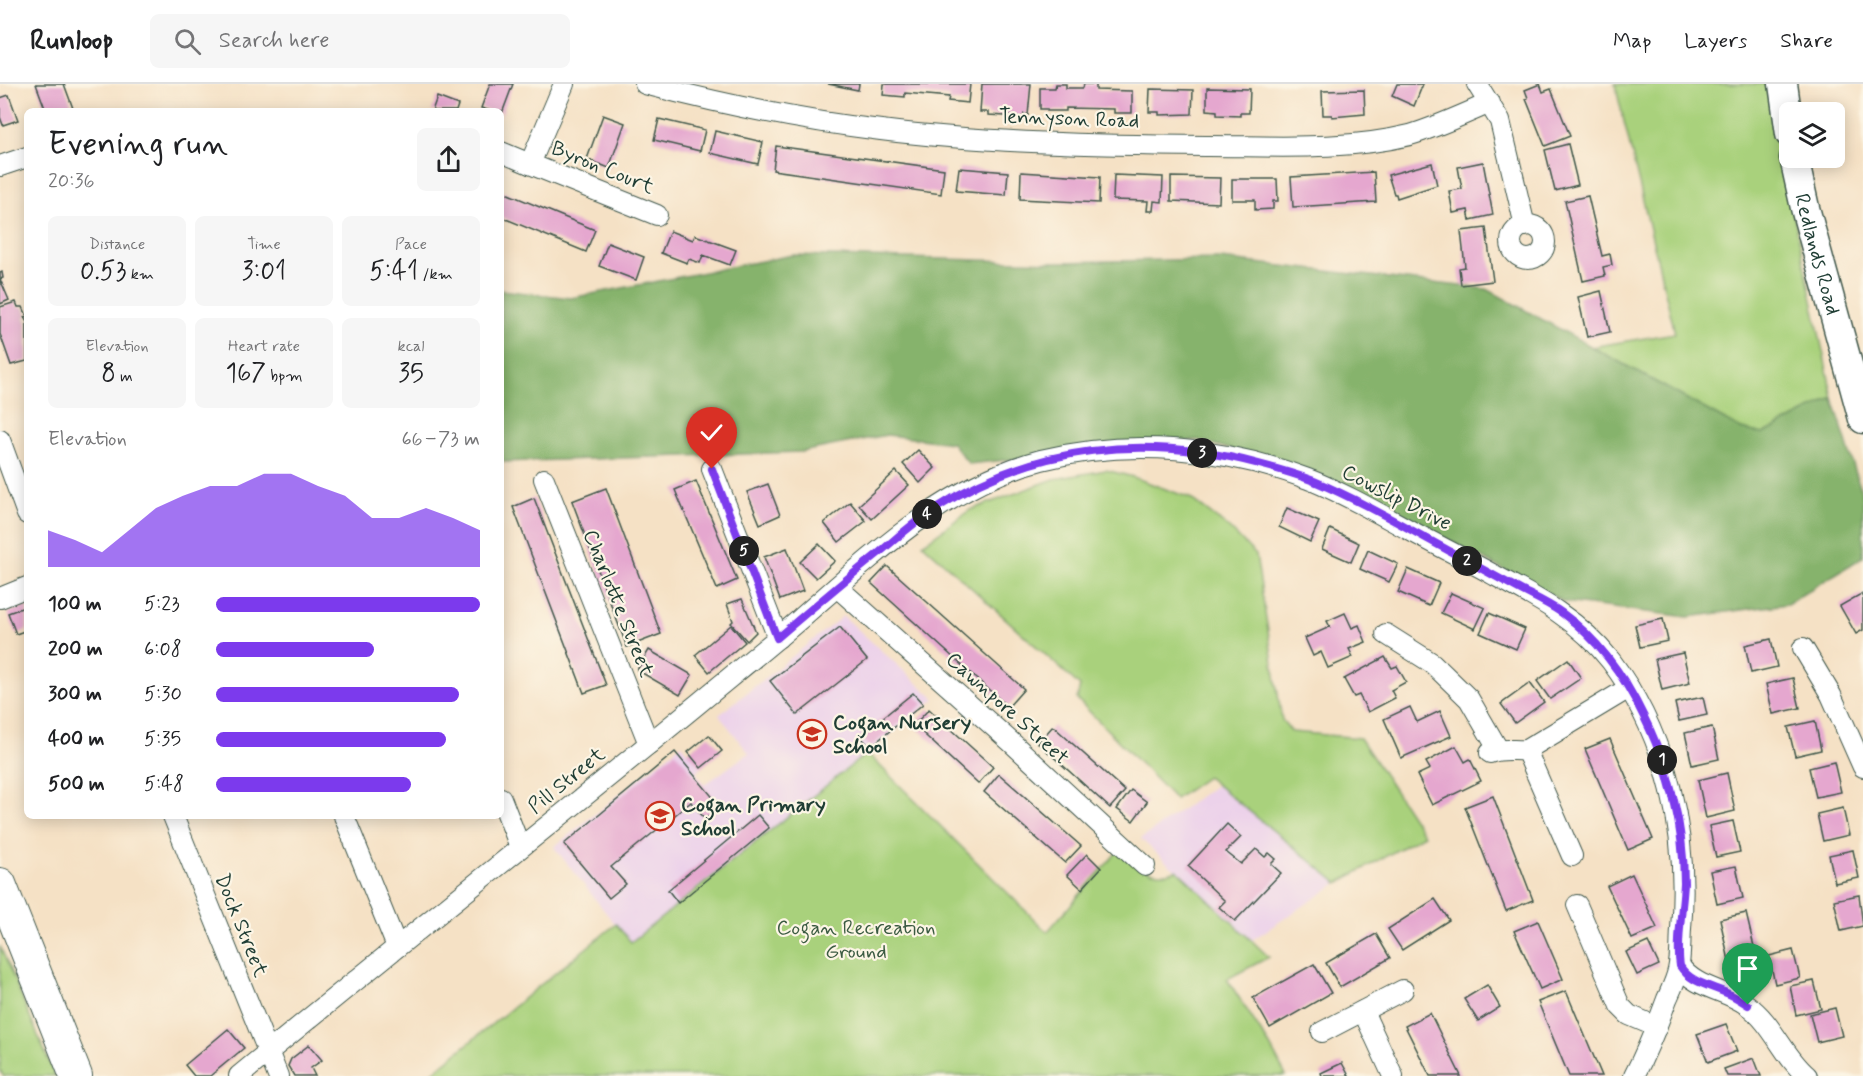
<!DOCTYPE html>
<meta charset="utf-8">
<style>
body{margin:0;font-family:Mynerve,sans-serif;background:#f6f6f6;color:#202124;height:100vh;display:flex;flex-direction:column;font-size:22px;white-space:nowrap}
*{box-sizing:border-box;margin:0}
p{font-size:20px;color:#757577}
.icon{flex:none;width:33px;height:33px;fill:none;stroke:currentColor;stroke-width:2;stroke-linecap:round;stroke-linejoin:round}
.map{position:relative;flex:1;overflow:hidden}
.sheet{position:absolute;left:24px;top:24px;width:480px;height:711px;display:flex;flex-direction:column;background:#fff;border-radius:9px;box-shadow:0 3px 15px #0003}
.sheet>*{flex:none}
.controls{position:absolute;left:1779px;top:18px;display:grid;gap:12px}
.controls a{display:grid;place-items:center;width:66px;height:66px;border-radius:9px;background:#fff;box-shadow:0 3px 15px #0003;font-size:30px}
.pin{position:absolute;display:grid;place-items:center;width:51px;height:51px;color:#fff;margin:-62px -26px;border-radius:50% 50% 50% 0;rotate:-45deg;box-shadow:0 0 6px #0007}
.pin .icon{rotate:45deg}
.km{position:absolute;width:30px;height:30px;margin:-15px;border-radius:50%;background:#222;color:#fff;font-size:16px;line-height:30px;text-align:center}
.round{display:grid;place-items:center;flex:none;width:63px;height:63px;border-radius:9px;background:#f6f6f6}
.summary{display:flex;align-items:center;justify-content:space-between;height:102px;padding:0 24px}
h1{font-size:33px;font-weight:600;line-height:45px}
.stats{display:grid;grid-template-columns:repeat(3,1fr);gap:9px;height:102px;padding:6px 24px}
.stats div{display:grid;align-content:center;border-radius:9px;background:#f6f6f6;text-align:center}
.stats b{font-size:26px;font-weight:600}
.stats small{font-size:16px;font-weight:400}
.stats p{font-size:16px}
.chart{height:168px;padding:12px 24px}
.chart p{display:flex;justify-content:space-between}
.chart svg{width:100%;height:108px;margin-top:6px;fill:#7c3aed;opacity:.7}
ul{padding:0 24px;list-style:none;font-size:20px}
li{display:grid;grid-template-columns:96px 72px 1fr;align-items:center;height:45px}
li i{height:15px;border-radius:8px;background:#7c3aed}
header{display:flex;align-items:center;gap:36px;box-sizing:border-box;height:84px;padding:0 30px;background:#fff;border-bottom:2px solid #e0e0e0}
header strong{font-size:28px}
nav{display:flex;gap:33px;margin-inline-start:auto;font-size:21px}
.search{width:420px;height:54px;background:#f6f6f6;display:flex;align-items:center;gap:15px;box-sizing:border-box;padding:0 21px;border-radius:9px;color:#757577;font-size:22px}
.map>svg:first-child{display:block}
.built{fill:#ecd1ea}
.green{fill:#a9d17c;stroke:#648758;stroke-width:1.5}
.forest{fill:#86b36c;stroke:#527850;stroke-width:1.5}
.building{fill:#e5a7cf}
.lines{fill:none;stroke-linecap:round;stroke-linejoin:round}
.minor-casing{stroke:#3f564a;stroke-width:22}
.secondary-casing{stroke:#3f564a;stroke-width:31}
.primary-casing{stroke:#3f564a;stroke-width:34}
.minor{stroke:#fff;stroke-width:20}
.secondary{stroke:#fff;stroke-width:28}
.primary{stroke:#fff;stroke-width:32}
.route-casing{stroke:#fff;stroke-width:12}
.route{stroke:#7c3aed;stroke-width:8}
.labels{text-anchor:middle;stroke-width:4.5;stroke-linejoin:round;paint-order:stroke}
.street-label{font-size:21px;fill:#1f3d34;stroke:#fcf5e5}
.poi-label{font-size:21px;font-weight:bold;fill:#1f3d34;stroke:#fcf5e5;text-anchor:start}
.park-label{font-size:21px;fill:#3b5b42;stroke:#fcf5e5}
</style>
<header>
<strong>Runloop</strong>
<div class="search"><svg class="icon" aria-label="search" viewBox="0 0 24 24"><circle cx="10" cy="10" r="6"/><path d="M15 15l6 6"/></svg>Search here</div>
<nav><a>Map</a><a>Layers</a><a>Share</a></nav>
</header>
<div class="map">
<svg width="1863" height="992" viewBox="0 0 1863 992">
<rect width="100%" height="100%" fill="#fcf5e5"/>
<filter id="ink" filterUnits="userSpaceOnUse"><feTurbulence type="fractalNoise" baseFrequency=".0167" numOctaves="2"/><feDisplacementMap in="SourceGraphic" scale="12" xChannelSelector="R" yChannelSelector="G"/><feConvolveMatrix kernelMatrix="1 2 1 2 8 2 1 2 1" color-interpolation-filters="sRGB"/></filter>
<filter id="wash" filterUnits="userSpaceOnUse"><feTurbulence type="fractalNoise" baseFrequency=".008" numOctaves="4" result="noise"/><feDisplacementMap in="SourceGraphic" scale="24" xChannelSelector="R" yChannelSelector="G"/><feGaussianBlur stdDeviation="1.35" result="paint"/><feColorMatrix in="noise" values="0 0 0 0 0 0 0 0 0 0 0 0 0 0 0 0 0 1.4 0 .05"/><feComposite in="paint" operator="in"/></filter>
<g filter="url(#wash)">
<rect width="100%" height="100%" fill="#f5e1c5"/>
<g class="built">
<polygon points="843,532 935,615 630,859 554,763 682,660 701,684 696,689 704,701 749,669 719,631"/>
<polygon points="1216,701 1338,799 1252,856 1141,755"/>
</g>
<g class="green">
<polygon points="1615,0 1770,0 1778,58 1833,314 1763,350 1741,345 1592,263 1675,249"/>
<polygon points="1106,386 1133,393 1190,414 1229,444 1256,471 1282,636 1292,648 1360,654 1424,751 1338,799 1207,693 1175,715 1077,615 1080,602 923,460 970,426 1054,395"/>
<path d="M867 669 1047 848 1118 767C1135 781 1155 796 1177 786L1269 873 1227 895 1270 962 1286 992H428L616 840 631 858Z"/>
<polygon points="0,862 55,992 3,992 0,985"/>
</g>
<polygon class="forest" points="793,171 1057,178 1220,175 1487,205 1741,345 1763,350 1833,314 1863,413 1863,473 1787,520 1688,533 1564,518 1398,429 1321,392 1198,356 969,380 952,359 887,351 801,368 501,378 501,206 571,214"/>
<g id="blocks">
<g class="building">
<polygon points="36,0 64,0 74,27 46,27"/>
<polygon points="490,0 513,0 501,32 501,27 491,27 481,24"/>
<polygon points="828,0 859,0 858,6"/>
<polygon points="884,0 970,0 968,19 948,17 949,13 905,9 905,13 883,11"/>
<polygon points="982,0 1031,0 1028,31 1024,30 1024,33 988,31 988,28 980,28"/>
<polygon points="1056,0 1066,0 1066,4 1083,4 1084,0 1096,0 1096,6 1132,7 1132,29 1114,29 1114,25 1066,24 1066,27 1047,27 1047,25 1040,25 1040,4 1055,4"/>
<polygon points="1397,0 1423,0 1414,22 1392,12"/>
<polygon points="1540,0 1543,8 1551,5 1570,52 1545,62 1526,15 1528,14 1525,6"/>
<polygon points="1207,4 1250,5 1249,29 1240,29 1240,32 1217,31 1217,27 1207,26"/>
<polygon points="1150,5 1193,6 1192,30 1159,31 1159,28 1149,28"/>
<polygon points="1364,6 1365,30 1332,33 1332,31 1323,31 1322,7"/>
<polygon points="9,11 18,36 3,41 0,33 0,14"/>
<polygon points="437,13 458,21 456,27 432,27"/>
<polygon points="603,31 625,39 609,84 587,75"/>
<polygon points="659,35 705,46 700,67 654,56"/>
<polygon points="715,47 763,58 758,80 710,69"/>
<polygon points="1568,60 1578,101 1555,107 1545,66"/>
<polygon points="776,62 944,85 941,110 773,86"/>
<polygon points="1483,78 1493,131 1470,136 1468,126 1453,129 1449,107 1462,105 1458,83"/>
<polygon points="1432,79 1437,101 1397,114 1396,110 1394,110 1388,91"/>
<polygon points="959,84 1008,88 1006,111 956,107"/>
<polygon points="1021,88 1100,93 1099,119 1020,115"/>
<polygon points="1374,88 1376,118 1293,123 1291,93"/>
<polygon points="1114,91 1163,93 1162,118 1154,117 1153,127 1147,127 1148,117 1113,116"/>
<polygon points="1171,93 1220,94 1219,119 1171,117"/>
<polygon points="1232,95 1277,95 1278,117 1273,117 1273,125 1255,126 1255,116 1232,116"/>
<polygon points="501,107 595,146 586,168 501,133"/>
<polygon points="1588,112 1602,172 1610,170 1612,181 1603,183 1605,192 1583,197 1565,117"/>
<polygon points="1486,144 1493,197 1461,201 1459,184 1465,183 1461,147"/>
<polygon points="670,147 693,156 695,151 736,166 730,181 703,171 700,179 689,175 687,179 661,169"/>
<polygon points="608,159 644,173 636,196 599,182"/>
<polygon points="2,188 3,194 0,195 9,216 0,220 0,189"/>
<polygon points="1601,207 1610,248 1587,253 1578,213"/>
<polygon points="16,218 18,223 23,223 27,232 24,233 27,238 27,277 11,281 0,250 0,223"/>
<polygon points="918,366 935,384 920,399 903,380"/>
<polygon points="896,387 909,401 872,435 859,421"/>
<polygon points="696,397 737,496 717,505 675,406"/>
<polygon points="768,400 780,431 760,440 747,408"/>
<polygon points="606,404 661,550 627,563 572,417"/>
<polygon points="534,414 606,601 584,609 513,423"/>
<polygon points="850,418 866,437 839,458 824,439"/>
<polygon points="1287,424 1319,438 1310,458 1279,443"/>
<polygon points="1330,445 1359,459 1351,478 1322,465"/>
<polygon points="819,460 835,477 816,494 800,478"/>
<polygon points="787,464 803,507 780,516 764,473"/>
<polygon points="1368,466 1398,480 1389,498 1360,485"/>
<polygon points="887,482 1024,605 1008,623 871,499"/>
<polygon points="1408,485 1439,499 1429,522 1398,508"/>
<polygon points="1451,509 1485,524 1475,545 1441,529"/>
<polygon points="1861,510 1863,514 1863,546 1856,550 1840,522"/>
<polygon points="742,515 756,548 747,557 731,539 733,537 727,520"/>
<polygon points="27,522 27,546 16,550 8,529"/>
<polygon points="1345,529 1352,544 1359,541 1366,558 1349,565 1353,573 1328,584 1321,568 1313,572 1305,554 1330,543 1327,537"/>
<polygon points="1489,529 1525,545 1516,565 1480,549"/>
<polygon points="1663,535 1668,557 1640,563 1635,541"/>
<polygon points="731,541 745,558 709,588 695,571"/>
<polygon points="840,543 867,576 797,631 770,597"/>
<polygon points="1771,555 1777,583 1751,589 1745,561"/>
<polygon points="649,566 692,591 680,611 637,586"/>
<polygon points="1683,569 1690,599 1662,606 1655,575"/>
<polygon points="1385,573 1392,584 1397,582 1406,598 1391,606 1395,614 1368,628 1359,611 1354,613 1344,595"/>
<polygon points="1568,575 1581,594 1550,615 1537,597"/>
<polygon points="1793,594 1800,624 1773,630 1766,600"/>
<polygon points="1530,599 1544,618 1515,639 1501,620"/>
<polygon points="913,609 923,620 870,663 860,652"/>
<polygon points="1703,613 1707,631 1679,637 1675,619"/>
<polygon points="1410,623 1417,638 1440,627 1451,652 1401,674 1384,635"/>
<polygon points="929,625 993,683 978,700 914,641"/>
<polygon points="1815,637 1821,666 1795,672 1788,643"/>
<polygon points="1053,642 1125,707 1110,724 1038,659"/>
<polygon points="1712,643 1719,675 1692,681 1685,649"/>
<polygon points="709,651 722,667 701,684 688,668"/>
<polygon points="1610,655 1653,755 1628,766 1585,665"/>
<polygon points="1456,662 1465,678 1470,675 1481,697 1432,721 1417,691 1430,685 1426,678"/>
<polygon points="675,668 721,723 705,735 691,718 611,783 626,800 609,814 564,760"/>
<polygon points="1834,678 1841,708 1816,713 1809,684"/>
<polygon points="1727,689 1735,727 1706,734 1698,696"/>
<polygon points="999,690 1081,762 1065,779 984,708"/>
<polygon points="1131,706 1147,718 1133,737 1117,725"/>
<polygon points="1493,712 1533,816 1506,827 1465,723"/>
<polygon points="1843,724 1849,751 1823,757 1817,730"/>
<polygon points="758,731 769,744 678,819 668,806"/>
<polygon points="1733,737 1740,768 1716,773 1709,742"/>
<polygon points="1227,740 1241,753 1226,768 1241,780 1256,765 1265,773 1269,769 1276,775 1271,780 1281,789 1235,837 1219,823 1225,817 1188,782"/>
<polygon points="1853,766 1859,794 1835,799 1829,771"/>
<polygon points="1087,770 1101,784 1082,805 1067,791"/>
<polygon points="1736,782 1743,814 1717,820 1710,787"/>
<polygon points="1632,790 1657,844 1632,855 1607,802"/>
<polygon points="1859,811 1863,842 1841,847 1834,816"/>
<polygon points="1435,815 1449,836 1402,866 1388,845"/>
<polygon points="1746,829 1756,871 1729,877 1720,835"/>
<polygon points="1538,837 1563,895 1540,905 1514,847"/>
<polygon points="1376,850 1390,874 1340,903 1326,879"/>
<polygon points="1648,858 1659,881 1637,891 1626,868"/>
<polygon points="1793,866 1800,894 1775,900 1769,872"/>
<polygon points="1314,880 1331,909 1270,944 1253,914"/>
<polygon points="1814,897 1821,925 1796,931 1790,902"/>
<polygon points="1487,901 1500,923 1478,937 1464,915"/>
<polygon points="1566,907 1602,992 1569,992 1538,918"/>
<polygon points="1835,924 1842,952 1817,958 1810,930"/>
<polygon points="1430,929 1461,992 1430,992 1405,942"/>
<polygon points="1726,940 1737,967 1708,978 1697,950"/>
<polygon points="228,945 244,964 210,992 194,992 185,981"/>
<polygon points="309,961 322,976 311,984 315,992 294,992 288,982 291,975"/>
<polygon points="1754,974 1761,992 1727,992 1724,985"/>
<polygon points="1342,979 1349,992 1322,992 1321,989"/>
</g>
</g>
</g>
<g filter="url(#ink)">
<use href="#blocks" fill-opacity="0" stroke="#3f564a" stroke-width="1.5"/>
<g class="lines">
<g class="minor-casing">
<g id="minor">
<path d="M645 0C722 20 802 37 881 46 988 59 1098 61 1207 62 1273 62 1344 67 1410 51 1437 43 1464 30 1490 19"/>
<polyline points="1477,0 1500,37 1525,142"/>
<polyline points="501,68 530,80 564,0"/>
<polyline points="530,80 657,131"/>
<polyline points="0,82 27,73"/>
<circle cx="1528" cy="158" r="17"/>
<polyline points="0,356 27,430"/>
<polyline points="712,385 778,554"/>
<polyline points="544,395 649,660"/>
<polyline points="837,503 1011,658 1145,782"/>
<polyline points="0,514 27,503"/>
<polyline points="1386,550 1432,579 1469,615 1498,665"/>
<polyline points="1803,564 1831,611 1863,683"/>
<polyline points="1526,666 1572,772"/>
<path d="M1490 669C1501 664 1514 667 1526 666L1629 604"/>
<polyline points="501,714 520,763"/>
<polyline points="173,732 278,992"/>
<polyline points="344,732 397,863"/>
<polyline points="1577,821 1620,922 1629,931 1657,943"/>
<path d="M1680 882C1694 904 1727 906 1747 921 1773 939 1783 972 1807 992"/>
<polyline points="1363,927 1393,992"/>
<polyline points="1322,948 1403,906"/>
<path d="M239 992C389 868 543 747 694 623 729 594 764 566 799 536 870 474 947 400 1041 376 1130 354 1223 363 1308 395 1344 409 1378 429 1411 447 1439 462 1467 476 1494 491 1539 515 1579 536 1611 577 1668 653 1689 751 1681 845 1680 858 1681 873 1678 886 1676 896 1671 906 1667 915 1657 942 1647 967 1634 992"/>
</g>
</g>
<g class="secondary-casing">
<g id="secondary">
<polyline points="1783,0 1790,50"/>
<path id="s1" d="M1794 74 1805 124 1863 335"/>
</g>
</g>
<g class="primary-casing">
<polyline id="primary" points="0,800 76,992"/>
</g>
<use href="#minor" class="minor"/>
<use href="#secondary" class="secondary"/>
<use href="#primary" class="primary"/>
</g>
</g>
<g class="lines" filter="url(#ink)">
<g class="route-casing">
<path id="route" d="M712 385 777 554C811 525 845 496 880 468 898 453 915 437 935 425 1034 360 1147 350 1259 380 1278 385 1296 390 1314 397 1359 416 1402 441 1444 464 1469 478 1493 491 1517 504 1532 512 1548 519 1562 529 1598 555 1625 593 1644 633 1669 683 1684 743 1684 799 1683 823 1676 859 1680 882 1691 900 1713 902 1731 911 1736 913 1742 917 1748 921"/>
</g>
<use href="#route" class="route"/>
</g>
<defs>
<g id="school-ring" transform="scale(1.5)"><circle r="9.5" fill="#fcf5e5" stroke="#c8321e" stroke-width="1.5"/><path d="M0-5L7-2L0 1L-7-2ZM-4 1L0 2.5L4 1V4Q0 6-4 4Z" fill="#c8321e"/></g>
</defs>
<g fill-rule="evenodd">
<use href="#school-ring" x="812" y="650"/>
<use href="#school-ring" x="660" y="732"/>
</g>
<g class="labels">
<g class="street-label">
<text transform="translate(1069 34) rotate(2)" y="7">Tennyson Road</text>
<text transform="translate(603 83) rotate(22)" y="7">Byron Court</text>
<text dy="7" stroke="none"><textPath href="#s1" startOffset="99">Redlands Road</textPath></text>
<text transform="translate(1397 413) rotate(27)" y="7">Cowslip Drive</text>
<text transform="translate(619 519) rotate(68)" y="7">Charlotte Street</text>
<text transform="translate(1008 624) rotate(42)" y="7">Cawnpore Street</text>
<text transform="translate(566 696) rotate(-39)" y="7">Pill Street</text>
<text transform="translate(242 841) rotate(68)" y="7">Dock Street</text>
</g>
<g class="poi-label">
<text x="833" y="645">Cogan Nursery<tspan x="833" dy="24">School</tspan></text>
<text x="681" y="727">Cogan Primary<tspan x="681" dy="24">School</tspan></text>
</g>
<g class="park-label">
<text x="856" y="850">Cogan Recreation<tspan x="856" dy="24">Ground</tspan></text>
</g>
</g>
</svg>
<div class="controls">
<a><svg class="icon" aria-label="layers" viewBox="0 0 24 24"><path d="M12 4l9 5-9 5-9-5zM3 14l9 5 9-5"/></svg></a>
</div>
<div class="pin" style="left:1748px;top:921px;background:#1e9e55"><svg class="icon" aria-label="arrive" viewBox="0 0 24 24"><path d="M6 21V4h12l-3 4 3 4H6"/></svg></div>
<div class="pin" style="left:712px;top:385px;background:#d93025"><svg class="icon" aria-label="check" viewBox="0 0 24 24"><path d="M5 12l5 5 9-10"/></svg></div>
<b class="km" style="left:1662px;top:676px">1</b>
<b class="km" style="left:1467px;top:477px">2</b>
<b class="km" style="left:1202px;top:369px">3</b>
<b class="km" style="left:927px;top:430px">4</b>
<b class="km" style="left:744px;top:467px">5</b>
<section class="sheet">
<div class="summary"><div><h1>Evening run</h1><p>20:36</p></div><a class="round"><svg class="icon" aria-label="share" viewBox="0 0 24 24"><path d="M12 15V3M7 8l5-5 5 5M5 13v7h14v-7"/></svg></a></div>
<div class="stats">
<div><p>Distance</p><b>0.53<small> km</small></b></div>
<div><p>Time</p><b>3:01</b></div>
<div><p>Pace</p><b>5:41<small> /km</small></b></div>
</div>
<div class="stats">
<div><p>Elevation</p><b>8<small> m</small></b></div>
<div><p>Heart rate</p><b>167<small> bpm</small></b></div>
<div><p>kcal</p><b>35</b></div>
</div>
<div class="chart"><p><span>Elevation</span>66–73 m</p>
<svg viewBox="0 0 160 44" preserveAspectRatio="none"><path d="M0 44V29L10 33L20 38L30 29L40 20L50 15L60 11L70 11L80 6L90 6L100 11L110 15L120 24L130 24L140 20L150 24L160 29V44z"/></svg>
</div>
<ul>
<li><b>100 m</b>5:23<i style="width:100%"></i></li>
<li><b>200 m</b>6:08<i style="width:60%"></i></li>
<li><b>300 m</b>5:30<i style="width:92%"></i></li>
<li><b>400 m</b>5:35<i style="width:87%"></i></li>
<li><b>500 m</b>5:48<i style="width:74%"></i></li>
</ul>
</section>
</div>
